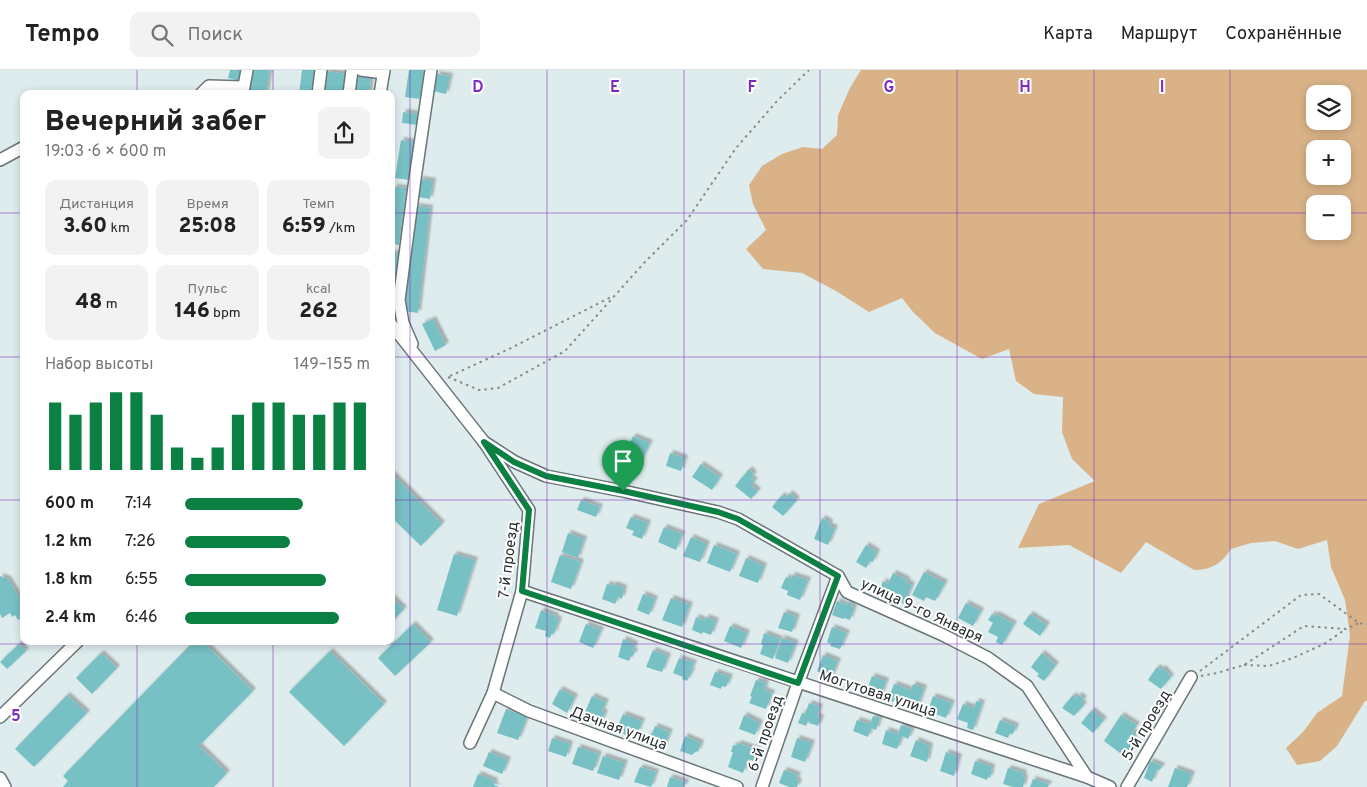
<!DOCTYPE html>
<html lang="ru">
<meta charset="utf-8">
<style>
body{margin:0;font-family:Overpass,sans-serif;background:#f2f2f2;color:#222;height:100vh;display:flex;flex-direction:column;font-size:19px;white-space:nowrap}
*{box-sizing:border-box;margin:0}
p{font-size:16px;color:#767676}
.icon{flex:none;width:28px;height:28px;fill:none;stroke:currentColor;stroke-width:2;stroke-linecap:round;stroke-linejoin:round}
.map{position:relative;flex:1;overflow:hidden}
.drawer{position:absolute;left:20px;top:20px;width:375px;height:555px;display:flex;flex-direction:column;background:#fff;border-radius:10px;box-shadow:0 2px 8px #0003}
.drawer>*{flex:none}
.tools{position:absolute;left:1306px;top:15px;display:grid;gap:10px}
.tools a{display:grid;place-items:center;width:45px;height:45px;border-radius:10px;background:#fff;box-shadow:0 2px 8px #0003;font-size:25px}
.pin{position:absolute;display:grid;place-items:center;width:42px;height:42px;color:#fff;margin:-51px -21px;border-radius:50% 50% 50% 0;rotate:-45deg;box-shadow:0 0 5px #0007}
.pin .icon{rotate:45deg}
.round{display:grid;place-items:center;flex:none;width:52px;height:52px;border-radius:10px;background:#f2f2f2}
.headline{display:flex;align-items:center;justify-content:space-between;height:85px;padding:0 25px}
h1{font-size:28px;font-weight:800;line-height:38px}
.stats{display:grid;grid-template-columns:repeat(3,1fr);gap:8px;height:85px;padding:5px 25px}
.stats div{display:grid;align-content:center;border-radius:10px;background:#f2f2f2;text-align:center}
.stats b{font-size:21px;font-weight:800}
.stats small{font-size:14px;font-weight:400}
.stats p{font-size:14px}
.chart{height:140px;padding:10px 25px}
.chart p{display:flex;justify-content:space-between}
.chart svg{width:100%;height:90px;margin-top:5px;stroke:#0b8043;stroke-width:6}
ul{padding:0 25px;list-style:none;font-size:16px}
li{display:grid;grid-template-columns:80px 60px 1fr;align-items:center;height:38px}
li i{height:12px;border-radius:6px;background:#0b8043}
header{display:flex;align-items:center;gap:30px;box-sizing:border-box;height:70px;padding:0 25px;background:#fff;border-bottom:1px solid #e0e0e0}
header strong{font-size:24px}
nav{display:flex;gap:28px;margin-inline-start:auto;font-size:18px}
.search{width:350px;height:45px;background:#f2f2f2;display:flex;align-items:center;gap:12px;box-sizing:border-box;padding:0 18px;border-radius:10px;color:#767676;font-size:19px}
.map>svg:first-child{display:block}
.forest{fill:#d9b287;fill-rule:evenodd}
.building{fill:#77c0c4;filter:url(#shadow)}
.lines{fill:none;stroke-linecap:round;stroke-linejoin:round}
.minor-casing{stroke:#697576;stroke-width:14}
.path{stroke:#848d8e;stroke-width:2;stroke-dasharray:2.5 4;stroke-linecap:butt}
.minor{stroke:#fff;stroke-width:11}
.route-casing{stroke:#fff;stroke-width:10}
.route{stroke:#0b8043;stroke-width:6}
.grid{fill:none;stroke:#7b2cbf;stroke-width:1;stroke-opacity:0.55}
.labels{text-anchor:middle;stroke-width:4;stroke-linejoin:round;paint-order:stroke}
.street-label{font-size:15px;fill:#282d2e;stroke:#fff}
.grid-label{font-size:16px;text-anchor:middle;font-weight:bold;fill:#7b2cbf;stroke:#fff;stroke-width:4;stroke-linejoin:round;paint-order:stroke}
</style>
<header>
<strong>Tempo</strong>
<div class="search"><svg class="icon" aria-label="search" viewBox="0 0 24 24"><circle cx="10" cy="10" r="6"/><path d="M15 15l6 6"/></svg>Поиск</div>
<nav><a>Карта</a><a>Маршрут</a><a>Сохранённые</a></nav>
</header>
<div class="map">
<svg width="1367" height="717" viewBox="0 0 1367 717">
<defs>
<filter id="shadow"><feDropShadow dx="3" dy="-3" stdDeviation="1" flood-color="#0004"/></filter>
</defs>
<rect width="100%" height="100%" fill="#deeced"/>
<path class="forest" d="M861 0H1367V631H1365L1337 676 1320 691 1297 695 1286 678 1303 662 1317 643 1342 626 1350 565 1345 530 1331 497 1327 470 1298 479 1275 471 1251 473 1231 479C1222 493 1212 500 1194 500L1146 472 1121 503 1069 475 1018 478 1039 434 1095 411 1072 389 1062 362 1063 327 1034 324 1016 311 1009 279 982 289 935 263 913 242 902 228 869 242 836 221 802 203 763 199 746 179 766 160 753 134 749 115 762 96 782 84 803 77 822 79 837 65 838 45 850 18ZM1315 24H1342V51H1315ZM1315 79H1342V106H1315ZM1315 134H1342V161H1315Z"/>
<g class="building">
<polygon points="230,0 243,0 240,11 228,8"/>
<polygon points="252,0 270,0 266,24 248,24"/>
<polygon points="302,0 315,0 311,24 299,24"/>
<polygon points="409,0 424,0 420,29 405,27"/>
<polygon points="325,1 346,4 343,24 321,24"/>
<polygon points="437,4 450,6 446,24 433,21"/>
<polygon points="356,5 371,8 369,24 354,24"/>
<polygon points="403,42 419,44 417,55 402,53"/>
<polygon points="401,70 414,72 409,110 395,108"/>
<polygon points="420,109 433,111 430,129 418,127"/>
<polygon points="394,117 406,118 399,175 391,174 391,136"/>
<polygon points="416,136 430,138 418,243 403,241"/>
<polygon points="391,183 398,184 395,214 391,214"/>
<polygon points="433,249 446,275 435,281 422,254"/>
<polygon points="633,366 650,373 640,393 624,386"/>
<polygon points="670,383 685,388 681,401 666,396"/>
<polygon points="701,394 720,407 712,420 692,407"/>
<polygon points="749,399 754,404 751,408 755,411 751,415 758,421 751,429 735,416"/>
<polygon points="391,403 442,454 421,476 391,447"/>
<polygon points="790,423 797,430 783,446 772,437 782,425 785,428"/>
<polygon points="581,430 600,437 596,447 577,440"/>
<polygon points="631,447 648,453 642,469 632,465 634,461 626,458"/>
<polygon points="822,448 830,452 829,456 835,458 828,475 814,469"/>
<polygon points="664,457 682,464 676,480 658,472"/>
<polygon points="568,463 584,469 578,488 562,482"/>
<polygon points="691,467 707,474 700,492 683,486"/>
<polygon points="714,475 737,484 730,502 707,493"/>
<polygon points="866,475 877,482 873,492 870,491 866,498 856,492"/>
<polygon points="454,484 475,490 457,546 437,540"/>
<polygon points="560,485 581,492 571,519 551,512"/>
<polygon points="746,488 764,496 758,513 739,506"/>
<polygon points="924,502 945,513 935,531 926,527 924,531 912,525"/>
<polygon points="893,503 908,510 906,512 912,515 904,534 895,529 892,534 878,526 883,511 888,514"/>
<polygon points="792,505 808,510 800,530 787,525 788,521 781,518 786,507 791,509"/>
<polygon points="0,506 8,509 24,536 24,546 18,550 15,545 12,547 10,543 2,548 0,544"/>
<polygon points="607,514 613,516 614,514 624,518 622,529 618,527 615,534 602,529"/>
<polygon points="643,524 655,529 649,545 637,540"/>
<polygon points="391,527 404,539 391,553"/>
<polygon points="671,528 690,535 682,557 662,550"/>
<polygon points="837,531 846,535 847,532 852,534 851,536 854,538 850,550 844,548 843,549 832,545"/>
<polygon points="966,533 981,541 973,556 958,548"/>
<polygon points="541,540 556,546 555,548 559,550 554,564 552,563 550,568 545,566 546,561 535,558"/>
<polygon points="784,542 797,547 792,562 778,558"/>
<polygon points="992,544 995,546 996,544 1014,554 1002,575 996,572 998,567 988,562 993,553 988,550"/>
<polygon points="1030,544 1047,555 1040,566 1023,554"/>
<polygon points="696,547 705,551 706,547 716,551 711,565 703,562 702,564 692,560"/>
<polygon points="413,554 431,572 395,606 378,588"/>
<polygon points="586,554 601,560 593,578 579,572"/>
<polygon points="730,556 747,563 741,578 724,571"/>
<polygon points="832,557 847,563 840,579 830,576 831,574 827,572"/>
<polygon points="764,563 780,569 773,589 760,584 763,575 761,574"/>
<polygon points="782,568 796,573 788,593 775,588"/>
<polygon points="623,569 635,574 633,581 635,581 633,586 631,585 629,591 618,587"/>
<polygon points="194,571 202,571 253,621 199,676 227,703 214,717 63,717 68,711 63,706"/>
<polygon points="19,574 26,581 7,599 0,592"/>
<polygon points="653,580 668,586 662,602 646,597"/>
<polygon points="330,581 384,634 344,676 289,622"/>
<polygon points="101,583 117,598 92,624 76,608"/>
<polygon points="1042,583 1056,595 1044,611 1037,606 1039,604 1031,597"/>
<polygon points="823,585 838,591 831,608 817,601"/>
<polygon points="679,588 694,593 691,600 692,601 687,611 682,609 683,607 673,603"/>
<polygon points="1157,597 1161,600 1163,598 1171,607 1161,619 1148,610"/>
<polygon points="715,602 730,607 726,617 722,616 721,619 710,615"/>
<polygon points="872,606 886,611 881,625 867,620"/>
<polygon points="756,610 766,613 764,620 772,623 766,639 749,633 752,627 750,626"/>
<polygon points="894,614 911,620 913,614 924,618 916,641 903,635 903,633 894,630 893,632 888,630"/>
<polygon points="560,619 575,627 567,643 552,634"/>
<polygon points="67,625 87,643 34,697 15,679"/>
<polygon points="1073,625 1076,628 1079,625 1084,629 1081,632 1084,635 1074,646 1062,638"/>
<polygon points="592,626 606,632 602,641 605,643 600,654 583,647"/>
<polygon points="933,626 952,633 946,648 928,641"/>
<polygon points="976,631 982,633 973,660 967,658 968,653 957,649 963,634 974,638"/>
<polygon points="809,633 820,637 817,646 821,648 818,656 809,653 810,651 808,651 806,656 798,653 802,643 805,644"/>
<polygon points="506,639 527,647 518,670 497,663"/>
<polygon points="1092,640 1104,650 1093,663 1081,653"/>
<polygon points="623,644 642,651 638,662 631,660 628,666 623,664 624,661 617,658"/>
<polygon points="744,645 760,653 755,665 739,659"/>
<polygon points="1121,645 1137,655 1132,662 1136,664 1133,670 1137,673 1131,682 1128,680 1124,686 1104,671"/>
<polygon points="873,646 880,648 876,660 871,658 868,667 853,661 857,650 870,654"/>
<polygon points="1000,650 1016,656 1013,664 1010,663 1008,668 995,663"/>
<polygon points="901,655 912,659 908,669 902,666 897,679 882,674 886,660 898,664"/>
<polygon points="655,656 670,662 664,676 647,669 650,664 652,664"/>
<polygon points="685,666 701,673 698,682 696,681 692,685 680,681"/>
<polygon points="552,668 570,674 566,687 548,681"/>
<polygon points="797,668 812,673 805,692 791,687"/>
<polygon points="916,670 930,676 927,692 910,686"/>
<polygon points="738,673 758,680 754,691 748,689 743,703 728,697 733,682 731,682 733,675 737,676"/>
<polygon points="578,677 599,684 593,701 572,694"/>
<polygon points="489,682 508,690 502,704 483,696"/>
<polygon points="946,682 959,687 954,706 940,701"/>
<polygon points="603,686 625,693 619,710 597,703"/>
<polygon points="975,691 992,697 990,708 988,707 987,710 971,704"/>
<polygon points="1150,691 1162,696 1160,700 1157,699 1152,712 1144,708"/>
<polygon points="640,697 656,702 651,717 634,712"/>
<polygon points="1008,698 1024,703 1023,707 1025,708 1023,717 1013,717 1003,714"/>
<polygon points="1175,698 1192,704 1187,717 1168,717"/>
<polygon points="784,700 798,705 796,710 799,711 797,717 789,717 779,713"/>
<polygon points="478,704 495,711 494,715 499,717 473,717"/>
<polygon points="670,707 686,712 684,717 667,717"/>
<polygon points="1033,709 1049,714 1048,717 1030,717"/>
</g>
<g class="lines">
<g class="minor-casing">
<g id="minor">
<polyline points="361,0 383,3"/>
<polyline points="243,22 247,0"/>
<polyline points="201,24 209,16 243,17"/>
<polyline points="318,24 321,0"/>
<polyline points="349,24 352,0"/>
<polyline points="380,24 384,0"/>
<polyline points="0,90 24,77"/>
<polyline points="391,254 484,372 529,440 522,521 493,623 470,673"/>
<polyline points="412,274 403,253 399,230 415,109 431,0"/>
<polyline points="484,372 515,392 546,406 623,421 718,442 738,449 838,506 847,522 943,565 988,588 1027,616 1087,707"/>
<polyline points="522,521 1087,707 1110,717"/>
<polyline points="493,623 529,641 737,717"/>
<polyline points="0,647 78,571"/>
<polyline points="0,708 5,717"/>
<polyline points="762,717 798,613 838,506"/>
<polyline points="1127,717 1191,607"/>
</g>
</g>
<g class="path">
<polyline points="450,306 509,279 613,226"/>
<polyline points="448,307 479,320 498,318 565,281 644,193 687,150 736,78 778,30 809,0"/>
<polyline points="1244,595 1269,596 1293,588 1324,574 1346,559"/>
<polyline points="1200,601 1301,525 1319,524 1359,553 1367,554"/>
<polyline points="1201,606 1217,603 1244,595 1304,556 1346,559 1359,553"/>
</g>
<use href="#minor" class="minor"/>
</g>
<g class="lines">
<g class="route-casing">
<polygon id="route" points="484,372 514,392 546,406 623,421 718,442 738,449 838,506 798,613 522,521 529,440"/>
</g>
<use href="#route" class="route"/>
</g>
<path class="grid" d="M137 0V24M273 0V24M410 0V717M547 0V717M684 0V717M820 0V717M957 0V717M1094 0V717M1230 0V717M0 143H24M391 143H1315M1342 143H1367M0 287H24M391 287H1367M0 430H24M391 430H1367M137 571V717M273 571V717M0 574H1367"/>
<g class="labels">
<g class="street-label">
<text transform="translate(508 490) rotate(-83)" y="5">7-й проезд</text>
<text transform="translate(922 540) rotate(25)" y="5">улица 9-го Января</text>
<text transform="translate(878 623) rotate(18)" y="5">Могутовая улица</text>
<text transform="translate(1146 655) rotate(-59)" y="5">5-й проезд</text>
<text transform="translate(619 658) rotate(20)" y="5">Дачная улица</text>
<text transform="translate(765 663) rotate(-71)" y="5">6-й проезд</text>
</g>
</g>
<g class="grid-label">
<text x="478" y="22">D</text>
<text x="615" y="22">E</text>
<text x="752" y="22">F</text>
<text x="889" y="22">G</text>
<text x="1025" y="22">H</text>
<text x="1162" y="22">I</text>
<text x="16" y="651">5</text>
</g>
</svg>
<div class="tools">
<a><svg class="icon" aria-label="layers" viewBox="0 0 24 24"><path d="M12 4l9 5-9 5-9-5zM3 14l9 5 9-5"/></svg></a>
<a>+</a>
<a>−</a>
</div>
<div class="pin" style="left:623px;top:421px;background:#1e9e55"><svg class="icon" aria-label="arrive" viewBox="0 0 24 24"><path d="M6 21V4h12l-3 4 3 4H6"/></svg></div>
<section class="drawer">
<div class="headline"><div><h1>Вечерний забег</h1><p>19:03 · 6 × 600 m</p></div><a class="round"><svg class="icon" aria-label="share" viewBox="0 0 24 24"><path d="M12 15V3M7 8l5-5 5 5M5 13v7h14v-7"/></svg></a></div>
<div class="stats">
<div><p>Дистанция</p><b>3.60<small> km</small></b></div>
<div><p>Время</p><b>25:08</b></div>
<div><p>Темп</p><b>6:59<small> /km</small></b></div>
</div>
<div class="stats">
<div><b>48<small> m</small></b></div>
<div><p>Пульс</p><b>146<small> bpm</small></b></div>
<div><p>kcal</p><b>262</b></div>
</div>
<div class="chart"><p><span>Набор высоты</span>149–155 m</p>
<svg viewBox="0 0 160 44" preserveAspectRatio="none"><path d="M5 44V11M15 44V17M25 44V11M35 44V6M45 44V6M55 44V17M65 44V33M75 44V38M85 44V33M95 44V17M105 44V11M115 44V11M125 44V17M135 44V17M145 44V11M155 44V11"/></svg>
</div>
<ul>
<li><b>600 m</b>7:14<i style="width:64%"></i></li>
<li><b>1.2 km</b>7:26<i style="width:57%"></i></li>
<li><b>1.8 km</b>6:55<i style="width:76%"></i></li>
<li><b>2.4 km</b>6:46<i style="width:83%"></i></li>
</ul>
</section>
</div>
